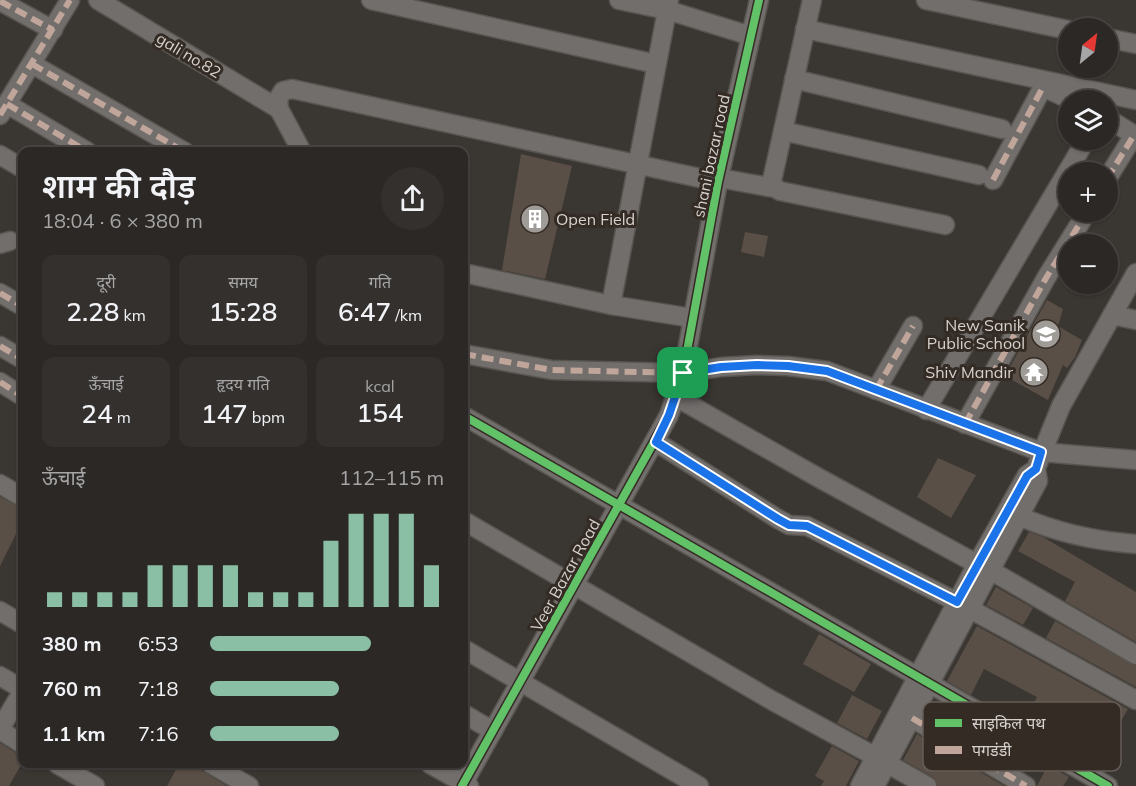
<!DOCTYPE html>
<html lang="hi">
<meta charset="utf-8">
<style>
body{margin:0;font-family:Mulish,"Noto Sans Devanagari",sans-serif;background:#34302e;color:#f1f3f6;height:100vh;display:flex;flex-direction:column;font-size:22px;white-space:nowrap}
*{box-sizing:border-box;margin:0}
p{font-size:20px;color:#a6a6a7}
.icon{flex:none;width:33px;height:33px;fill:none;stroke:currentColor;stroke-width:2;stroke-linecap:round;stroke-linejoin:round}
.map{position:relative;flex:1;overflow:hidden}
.side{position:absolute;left:18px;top:147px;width:450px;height:621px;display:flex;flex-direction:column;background:#2c2826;border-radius:12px;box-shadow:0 2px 4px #0004,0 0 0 2px #484443}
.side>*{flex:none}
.needle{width:39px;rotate:29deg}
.fabs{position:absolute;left:1058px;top:18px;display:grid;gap:12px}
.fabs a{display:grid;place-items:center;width:60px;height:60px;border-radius:50%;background:#2c2826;box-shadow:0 2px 4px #0004,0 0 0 2px #484443;font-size:30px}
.pin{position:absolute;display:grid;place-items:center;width:51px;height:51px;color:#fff;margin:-26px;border-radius:12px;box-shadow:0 3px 9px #0006}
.round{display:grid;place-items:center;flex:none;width:63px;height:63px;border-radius:32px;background:#34302e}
.head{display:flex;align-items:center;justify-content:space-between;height:102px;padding:0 24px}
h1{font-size:33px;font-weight:600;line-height:45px}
.figures{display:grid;grid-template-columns:repeat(3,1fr);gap:9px;height:102px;padding:6px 24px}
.figures div{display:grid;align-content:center;border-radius:12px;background:#34302e;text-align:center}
.figures b{font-size:26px;font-weight:600}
.figures small{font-size:16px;font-weight:400}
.figures p{font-size:16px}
.chart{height:168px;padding:12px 24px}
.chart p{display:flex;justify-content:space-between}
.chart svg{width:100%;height:108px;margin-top:6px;stroke:#8abfa5;stroke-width:6}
ul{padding:0 24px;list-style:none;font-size:20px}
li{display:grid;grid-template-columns:96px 72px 1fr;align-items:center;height:45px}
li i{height:15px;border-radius:8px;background:#8abfa5}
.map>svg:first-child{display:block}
.building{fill:#594f46}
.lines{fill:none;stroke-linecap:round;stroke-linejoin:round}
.street-casing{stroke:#585551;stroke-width:21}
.street{stroke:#716e6c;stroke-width:18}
.quiet{stroke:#c0a59a;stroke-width:6;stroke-dasharray:12 6;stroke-linecap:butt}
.cycleway-casing{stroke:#342b25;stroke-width:11}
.cycleway{stroke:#61c268;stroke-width:8}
.route-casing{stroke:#fff;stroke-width:12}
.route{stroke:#1a73e8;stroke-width:8}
.labels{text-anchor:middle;stroke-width:6;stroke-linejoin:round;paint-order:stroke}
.street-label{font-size:16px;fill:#d6d1cd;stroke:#342b25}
.poi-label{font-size:16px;fill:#d6d1cd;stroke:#342b25;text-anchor:end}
.key{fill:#342b25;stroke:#655d57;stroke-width:1.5}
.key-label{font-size:16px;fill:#d6d1cd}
</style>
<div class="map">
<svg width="1136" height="786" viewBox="0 0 1136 786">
<rect width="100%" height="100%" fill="#3a3632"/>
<g class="building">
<polygon points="521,154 572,166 545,279 502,270"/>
<polygon points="745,232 768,236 764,257 741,252"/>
<polygon points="1047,300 1063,309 1058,326 1082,340 1075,357 1067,368 1063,365 1048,400 1005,376"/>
<polygon points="938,458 976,475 951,518 917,497"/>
<polygon points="0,497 22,508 22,522 0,566"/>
<polygon points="1029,532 1043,537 1136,592 1136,642 1065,601 1075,582 1018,551"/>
<polygon points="996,587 1033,608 1023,625 986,605"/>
<polygon points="1055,621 1136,666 1136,687 1046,638"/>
<polygon points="977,626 1128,709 1111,738 1082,721 1084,717 1061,704 1043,736 1022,724 1037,697 984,669 971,695 947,681"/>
<polygon points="819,634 871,664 854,692 803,664"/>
<polygon points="852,695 882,711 867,739 837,723"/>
<polygon points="917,734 1004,786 938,786 933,777 903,760"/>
<polygon points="0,743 16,753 22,755 22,763 9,786 0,786"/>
<polygon points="832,746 859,761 846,786 821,786 824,781 815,776"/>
<polygon points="179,764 191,764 227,786 167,786"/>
<polygon points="1048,765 1069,777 1063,786 1037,786"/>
</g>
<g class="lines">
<g class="street-casing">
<g id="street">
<polyline points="98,0 279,109"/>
<polyline points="371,0 656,64"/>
<polyline points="619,0 667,10 751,36"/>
<polyline points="812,0 771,185 780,191 945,225"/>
<polyline points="926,0 1068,30"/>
<polyline points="0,1 53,30"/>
<polyline points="805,29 1136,100"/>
<polyline points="1107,38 1136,44"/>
<polyline points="32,64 185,152"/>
<polyline points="794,79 1002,129"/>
<polyline points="7,104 88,152"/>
<polyline points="0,115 70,0"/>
<polyline points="1107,118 1136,136"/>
<polyline points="783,131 979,175"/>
<polyline points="302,152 279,109 278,99 283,91 292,89 718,182"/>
<polyline points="0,155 22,168"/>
<polyline points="719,178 774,188"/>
<polyline points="1107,179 1134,135"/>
<polyline points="993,180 1043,87 1071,100"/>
<polyline points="0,244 10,241"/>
<polyline points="464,273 611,305 692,318"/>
<polyline points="0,293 22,306"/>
<polyline points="611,305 669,0"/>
<polyline points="1112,315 1136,320"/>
<polyline points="0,346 22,359"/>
<polyline points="464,354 552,370 683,373 721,367 757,365 788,366 827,371 1041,452 1136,460"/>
<polyline points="0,382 22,396"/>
<polyline points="876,390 913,326"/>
<polyline points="676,397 819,478 977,564"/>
<polyline points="926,410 1086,140"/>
<path d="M464 416C678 540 892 664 1108 786"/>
<polyline points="965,424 1046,278 1087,212"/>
<polyline points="656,442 778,519 789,525 807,526 957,602"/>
<polyline points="1038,463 1061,406 1136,273"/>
<polyline points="0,484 22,497"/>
<path d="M1019 516C1057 533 1095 541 1136 544"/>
<polyline points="464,521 773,701 876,757"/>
<polyline points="990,570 1136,655"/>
<polyline points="970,609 1136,700"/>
<polyline points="0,611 22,624"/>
<polyline points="464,649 699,786"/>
<polyline points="0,676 22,689"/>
<polyline points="464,714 493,731"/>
<polyline points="912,718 1026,786"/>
<polyline points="0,729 22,692"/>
<polyline points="0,730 22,744"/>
<polyline points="57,764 95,786"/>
<polyline points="211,764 249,786"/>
<polyline points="430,764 469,786"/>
<polyline points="888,764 927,786"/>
<polyline points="462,786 669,415 683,373 718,182 759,0"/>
<polyline points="860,786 977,564 1027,475 1036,469 1038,481 875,786"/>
</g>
</g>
<use href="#street" class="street"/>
<g class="quiet">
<polyline points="0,1 53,30"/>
<polyline points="32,64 185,152"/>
<polyline points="7,104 88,152"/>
<polyline points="0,115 70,0"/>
<polyline points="1107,179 1134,135"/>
<polyline points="993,180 1043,87"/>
<polyline points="0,293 22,306"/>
<polyline points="0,346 22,359"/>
<polyline points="464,354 552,370 683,373"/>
<polyline points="0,382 22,396"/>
<polyline points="876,390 913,326"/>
<polyline points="965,424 1046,278 1087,212"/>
<polyline points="912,718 1026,786"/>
</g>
<g class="cycleway-casing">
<g id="cycleway">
<path d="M464 416C678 540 892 664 1108 786"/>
<polyline points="462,786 669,415 683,373 718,182 759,0"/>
</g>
</g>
<use href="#cycleway" class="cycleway"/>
</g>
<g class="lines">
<g class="route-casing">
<polygon id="route" points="757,365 788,366 827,371 1041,452 1036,469 1027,476 957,602 807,526 789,525 778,519 656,442 669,415 683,373 721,367"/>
</g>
<use href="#route" class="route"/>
</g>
<defs>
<g id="building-disc" transform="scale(1.5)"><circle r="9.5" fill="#9f9b97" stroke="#342b25"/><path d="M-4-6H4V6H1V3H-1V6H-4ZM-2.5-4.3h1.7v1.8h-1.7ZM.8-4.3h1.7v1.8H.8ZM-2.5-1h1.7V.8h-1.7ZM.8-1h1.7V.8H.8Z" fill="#fff"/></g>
<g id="school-disc" transform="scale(1.5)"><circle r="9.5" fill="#9f9b97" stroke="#342b25"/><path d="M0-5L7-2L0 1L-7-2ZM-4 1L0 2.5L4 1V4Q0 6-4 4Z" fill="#fff"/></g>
<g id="temple-disc" transform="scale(1.5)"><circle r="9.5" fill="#9f9b97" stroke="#342b25"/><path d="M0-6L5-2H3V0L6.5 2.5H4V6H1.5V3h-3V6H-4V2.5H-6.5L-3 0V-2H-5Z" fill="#fff"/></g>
</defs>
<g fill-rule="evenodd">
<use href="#building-disc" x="535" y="219"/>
<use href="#school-disc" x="1046" y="334"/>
<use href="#temple-disc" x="1034" y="372"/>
</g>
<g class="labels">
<g class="street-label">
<text transform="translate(189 55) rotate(31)" y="6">gali no.82</text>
<text transform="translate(711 156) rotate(-78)" y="6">shani bazar road</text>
<text transform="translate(565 575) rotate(-61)" y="6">Veer Bazar Road</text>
</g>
<g class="poi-label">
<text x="556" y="225" text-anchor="start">Open Field</text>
<text x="1025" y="331">New Sanik<tspan x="1025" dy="18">Public School</tspan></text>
<text x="1013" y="378">Shiv Mandir</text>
</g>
</g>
<rect x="923" y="702" width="198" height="69" rx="9" class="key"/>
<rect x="935" y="719" width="27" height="8" fill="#61c268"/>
<rect x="935" y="746" width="27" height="8" fill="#c0a59a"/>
<g class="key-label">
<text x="972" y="729">साइकिल पथ</text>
<text x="972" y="756">पगडंडी</text>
</g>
</svg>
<div class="fabs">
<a><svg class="needle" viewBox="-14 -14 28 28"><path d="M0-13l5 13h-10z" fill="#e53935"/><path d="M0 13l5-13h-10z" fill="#a6a6a7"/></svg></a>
<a><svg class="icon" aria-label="layers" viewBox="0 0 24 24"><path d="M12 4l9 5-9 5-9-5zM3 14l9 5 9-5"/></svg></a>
<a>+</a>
<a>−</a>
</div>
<div class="pin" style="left:683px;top:373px;background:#1e9e55"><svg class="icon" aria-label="arrive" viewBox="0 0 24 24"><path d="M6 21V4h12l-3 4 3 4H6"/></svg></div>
<section class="side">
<div class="head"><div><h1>शाम की दौड़</h1><p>18:04 · 6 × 380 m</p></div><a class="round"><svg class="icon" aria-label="share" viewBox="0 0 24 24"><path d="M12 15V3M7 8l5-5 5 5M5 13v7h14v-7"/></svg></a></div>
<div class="figures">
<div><p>दूरी</p><b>2.28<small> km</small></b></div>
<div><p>समय</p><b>15:28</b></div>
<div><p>गति</p><b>6:47<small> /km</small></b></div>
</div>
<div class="figures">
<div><p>ऊँचाई</p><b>24<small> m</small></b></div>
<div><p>हृदय गति</p><b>147<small> bpm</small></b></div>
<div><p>kcal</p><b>154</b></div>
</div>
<div class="chart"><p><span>ऊँचाई</span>112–115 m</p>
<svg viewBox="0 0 160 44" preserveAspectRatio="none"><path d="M5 44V38M15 44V38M25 44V38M35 44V38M45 44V27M55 44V27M65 44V27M75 44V27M85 44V38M95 44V38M105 44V38M115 44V17M125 44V6M135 44V6M145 44V6M155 44V27"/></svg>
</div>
<ul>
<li><b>380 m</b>6:53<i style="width:69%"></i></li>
<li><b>760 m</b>7:18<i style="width:55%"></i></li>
<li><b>1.1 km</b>7:16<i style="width:55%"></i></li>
</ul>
</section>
</div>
